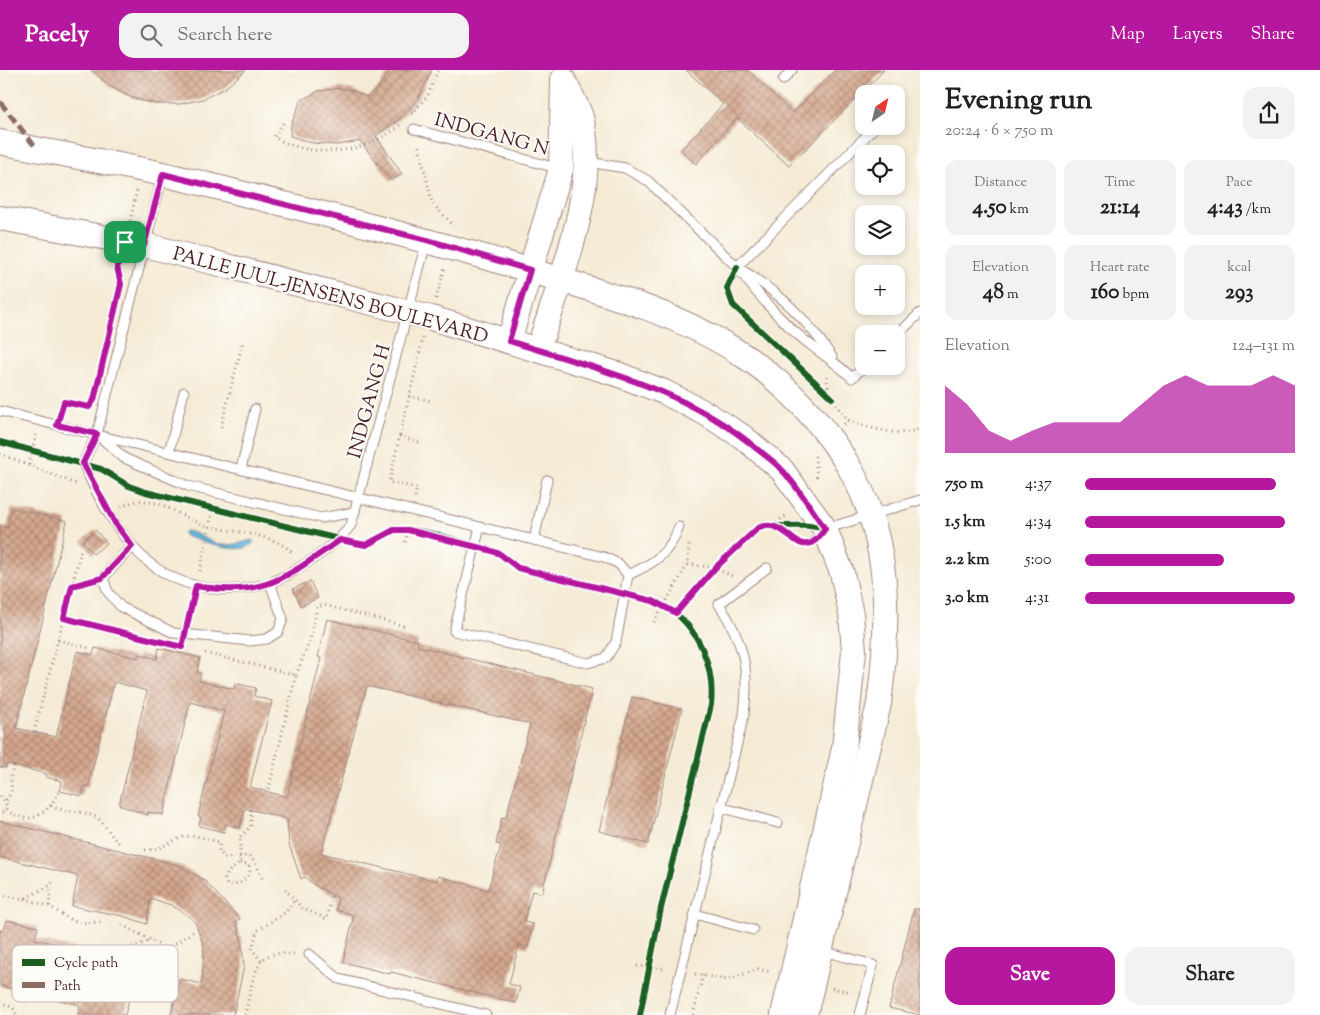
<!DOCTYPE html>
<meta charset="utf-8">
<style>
body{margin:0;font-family:"Sorts Mill Goudy",serif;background:#f2f2f2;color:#202124;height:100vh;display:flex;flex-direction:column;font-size:19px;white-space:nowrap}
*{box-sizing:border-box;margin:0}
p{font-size:16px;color:#757577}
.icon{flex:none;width:28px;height:28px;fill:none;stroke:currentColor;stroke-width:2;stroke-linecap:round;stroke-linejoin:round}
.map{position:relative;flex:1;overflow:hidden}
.drawer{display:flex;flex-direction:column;background:#fff;width:400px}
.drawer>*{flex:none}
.needle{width:32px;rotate:35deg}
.tools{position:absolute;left:855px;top:15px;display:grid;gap:10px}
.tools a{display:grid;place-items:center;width:50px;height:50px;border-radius:10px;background:#fff;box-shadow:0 2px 8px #0003;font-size:25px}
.pin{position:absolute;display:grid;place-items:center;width:42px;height:42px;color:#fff;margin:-21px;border-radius:10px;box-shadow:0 2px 8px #0006}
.round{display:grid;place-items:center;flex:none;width:52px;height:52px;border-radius:15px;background:#f2f2f2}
.head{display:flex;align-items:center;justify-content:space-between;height:85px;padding:0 25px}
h1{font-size:28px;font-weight:800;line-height:38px}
.metrics{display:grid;grid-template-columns:repeat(3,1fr);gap:8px;height:85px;padding:5px 25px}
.metrics div{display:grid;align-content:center;border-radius:12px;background:#f2f2f2;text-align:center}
.metrics b{font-size:21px;font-weight:800}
.metrics small{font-size:14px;font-weight:400}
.metrics p{font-size:14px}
.chart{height:140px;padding:10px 25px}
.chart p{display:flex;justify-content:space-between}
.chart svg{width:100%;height:90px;margin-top:5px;fill:#b5179e;opacity:.7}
.cta{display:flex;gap:10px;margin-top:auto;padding:10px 25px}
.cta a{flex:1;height:58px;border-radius:15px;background:#b5179e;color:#fff;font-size:20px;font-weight:800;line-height:58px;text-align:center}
.cta a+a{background:#f2f2f2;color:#202124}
ul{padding:0 25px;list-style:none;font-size:16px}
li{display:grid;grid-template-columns:80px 60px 1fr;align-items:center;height:38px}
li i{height:12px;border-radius:6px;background:#b5179e}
header{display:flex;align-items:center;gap:30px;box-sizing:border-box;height:70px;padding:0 25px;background:#b5179e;color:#fff}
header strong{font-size:24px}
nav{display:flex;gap:28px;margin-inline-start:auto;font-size:18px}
.search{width:350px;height:45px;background:#f2f2f2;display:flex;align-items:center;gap:12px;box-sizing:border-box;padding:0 18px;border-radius:15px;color:#757577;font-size:19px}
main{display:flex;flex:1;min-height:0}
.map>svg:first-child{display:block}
.water{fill:#62b7de;stroke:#566b84}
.building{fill:url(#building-cross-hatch);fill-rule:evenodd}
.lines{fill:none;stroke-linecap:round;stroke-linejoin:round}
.lane-casing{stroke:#a08580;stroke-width:11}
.secondary-casing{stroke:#a08580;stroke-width:26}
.path{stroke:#a08580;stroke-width:3;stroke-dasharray:1 4;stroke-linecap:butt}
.lane{stroke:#fff;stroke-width:9}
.secondary{stroke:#fff;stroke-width:24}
.quiet{stroke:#8d6e63;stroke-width:5;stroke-dasharray:10 5;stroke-linecap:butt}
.cycleway-casing{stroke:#fdfcf7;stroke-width:9}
.cycleway{stroke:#1b5e20;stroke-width:6}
.route-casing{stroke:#fff;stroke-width:10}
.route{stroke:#b5179e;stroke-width:6}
.labels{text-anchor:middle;stroke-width:4;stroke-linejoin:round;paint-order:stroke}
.street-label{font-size:19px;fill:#4a1f2b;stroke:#fdfcf7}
.key{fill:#fdfcf7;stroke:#c7baba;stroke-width:1}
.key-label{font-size:14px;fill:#4a1f2b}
</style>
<header>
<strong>Pacely</strong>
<div class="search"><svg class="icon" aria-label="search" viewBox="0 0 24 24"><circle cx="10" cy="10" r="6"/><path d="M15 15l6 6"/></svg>Search here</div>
<nav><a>Map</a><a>Layers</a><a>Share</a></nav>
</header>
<main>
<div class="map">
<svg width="920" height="945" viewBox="0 0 920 945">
<defs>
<pattern id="building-cross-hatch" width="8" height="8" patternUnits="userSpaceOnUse" patternTransform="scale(1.25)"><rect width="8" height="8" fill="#d4a78d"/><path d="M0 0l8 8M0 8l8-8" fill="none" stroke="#ae8773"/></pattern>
</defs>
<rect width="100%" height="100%" fill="#fdfcf7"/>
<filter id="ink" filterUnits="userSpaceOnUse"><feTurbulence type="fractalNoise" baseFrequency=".02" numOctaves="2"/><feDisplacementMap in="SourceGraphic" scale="10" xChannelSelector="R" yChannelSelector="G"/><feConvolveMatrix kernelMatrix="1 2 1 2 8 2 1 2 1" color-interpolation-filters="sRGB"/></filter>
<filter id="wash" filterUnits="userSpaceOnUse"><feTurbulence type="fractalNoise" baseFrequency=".0096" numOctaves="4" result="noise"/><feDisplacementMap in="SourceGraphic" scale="20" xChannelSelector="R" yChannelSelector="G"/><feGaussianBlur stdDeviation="1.12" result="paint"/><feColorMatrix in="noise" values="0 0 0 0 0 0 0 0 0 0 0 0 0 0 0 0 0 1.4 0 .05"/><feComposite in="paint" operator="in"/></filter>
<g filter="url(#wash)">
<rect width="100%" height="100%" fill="#f5ebd5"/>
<path class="water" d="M185 461C198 462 207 472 219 474 230 477 241 473 252 470L254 472C242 488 201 471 185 466L183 464Z"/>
<g id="blocks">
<g class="building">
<polygon points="91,0 246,0 225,18 203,29 180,34 156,34 132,28 111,17"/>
<polygon points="390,0 432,0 418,29 402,47 376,66 402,104 391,111 360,71 337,75 313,73 290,66 291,55 301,30 319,21 340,18 352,20 367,27 378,18"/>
<polygon points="686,0 747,0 793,43 835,0 884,0 789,96 737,48 696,94 681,80 723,34"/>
<path d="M12 438 67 451 16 658 56 667 77 581 93 585 95 578 138 588 139 584 157 589 159 578 200 588 197 602 201 603 199 611 234 619 235 613 256 618 254 626 272 631 250 717 287 727 321 588 318 587 327 549 418 571 417 576 592 619 542 823 532 821 524 852 533 854 528 877 519 875 509 914 520 917 516 933 391 902 390 904 343 892 354 845 336 840 338 828 314 815 305 807 301 809 289 774 287 749 245 738 240 758 226 754 224 762 199 756 201 747 198 746 224 641 190 632 163 745 148 742V745L119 735 147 621 114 612 88 717 84 716 82 726 60 721 62 711 46 707 47 704 7 694 6 698 0 697V456L7 458ZM367 616 530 654 506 748 502 747 496 774 501 775 488 820 438 806 437 811 321 783Z"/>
<polygon points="95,460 107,473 93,484 82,471"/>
<polygon points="310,511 318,528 301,536 293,519"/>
<polygon points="632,627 682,639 648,774 599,761"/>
<polygon points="0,751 167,792 180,796 204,810 240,849 236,851 241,868 244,896 233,945 171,945 180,909 202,914 204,877 196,854 189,846 171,835 150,828 147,854 123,846 72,836 78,806 0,787"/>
<polygon points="914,839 920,839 920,945 889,938"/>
<polygon points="7,850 38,857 35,869 138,894 125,945 78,945 80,935 0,916 0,860 4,861"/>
</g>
</g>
</g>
<g filter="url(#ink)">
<use href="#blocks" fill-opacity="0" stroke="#a08580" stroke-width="1"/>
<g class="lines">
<g class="lane-casing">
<g id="lane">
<polyline points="783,10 792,0"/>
<polyline points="414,59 560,99"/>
<polyline points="588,92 625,98 648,111 737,197 873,59"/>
<path d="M163 104 97 364 83 393C95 421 111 451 131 475 172 524 243 533 296 500 316 487 337 474 351 455L426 173"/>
<path d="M737 197C757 224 778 248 803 269 820 283 837 293 852 308L865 296"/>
<path d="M742 200C781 224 806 248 832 287"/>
<polyline points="896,266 920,243"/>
<path d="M0 341C159 381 320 418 480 457L604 487 619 494 628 505 616 572 606 588 588 593 454 561 480 457"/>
<polyline points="99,366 124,388 188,416 321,448 355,442"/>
<polyline points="169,382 184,322"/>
<polyline points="241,399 255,339"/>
<polyline points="825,459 920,430"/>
<polyline points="534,470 547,410"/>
<polyline points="132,476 103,508 108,522 121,537 174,563 250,571 267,569 278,562 283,549 270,513"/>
<path d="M628 505C653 494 670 483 679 457"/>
<polyline points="720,737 778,753"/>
<polyline points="695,844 753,860"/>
<polyline points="820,880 873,895 860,945"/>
<polyline points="309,884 339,909 486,945"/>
<path d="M670 945 744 645C750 600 744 572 719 534L767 498"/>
</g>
</g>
<g class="secondary-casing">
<g id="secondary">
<path d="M0 72C54 83 108 92 162 104 204 113 246 125 288 135 367 155 445 175 522 198 597 221 675 241 741 284 784 311 829 359 853 404 892 476 889 556 879 634L805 945"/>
<polyline points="0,148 145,175 431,248 617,304 664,322 705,343 743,367 782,400 825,459 842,503 851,544 854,581 844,678 783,945"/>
<polyline points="509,271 561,99 563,13"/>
<path d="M538 280C559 213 600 117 581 47 577 34 568 21 563 9"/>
</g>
</g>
<g class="path">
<polyline points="412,44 428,25 438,0"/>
<path d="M283 53 274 67C314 90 366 84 400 55"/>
<polyline points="419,76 432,133 454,156"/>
<polyline points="130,151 137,120"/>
<polyline points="118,193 117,197 120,211"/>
<polyline points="436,229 445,198"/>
<path d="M827 306C827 325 837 336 849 351"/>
<polyline points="409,326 431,331"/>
<polyline points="59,342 64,332 89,337"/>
<path d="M844 354 849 351C869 357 901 369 920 358"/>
<polyline points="221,357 243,271"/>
<polyline points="399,366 421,373"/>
<polyline points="0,384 76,414"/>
<polyline points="815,386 817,409"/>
<polyline points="29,395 36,364"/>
<polyline points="415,427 417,418 389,412 423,268"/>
<path d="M121 437C127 434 136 430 143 431 164 432 179 445 197 452 228 465 269 459 294 484"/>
<polyline points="772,455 787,445"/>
<polyline points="405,472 410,453"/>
<polyline points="688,494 715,498 732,506"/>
<polyline points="200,501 213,438"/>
<polyline points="72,516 81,480"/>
<polyline points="64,548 150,569"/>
<polyline points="188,550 193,529"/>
<polyline points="654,552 688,494 689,473"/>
<polyline points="58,570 90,578"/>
<polyline points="205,583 296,605 268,722"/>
<polyline points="296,605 310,570 317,537 324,535 404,556"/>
<polyline points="34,662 72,516 90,512"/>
<polyline points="0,726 7,735 6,740 0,744"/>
<path d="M6 730C15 718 10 719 11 707 11 701 17 692 19 687"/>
<path d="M51 736C64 743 80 739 93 746 106 751 109 767 121 774"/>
<path d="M6 740C32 758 46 744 60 721"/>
<path d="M145 780C161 780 169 772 183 767 195 764 208 769 219 772V780L224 788 249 786 255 792 263 810"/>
<path d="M240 793 249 795 250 802C244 811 239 816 227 815L225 809 228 802 240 793V767L251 756V740"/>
<polyline points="285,819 302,838 327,849 332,825"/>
<polyline points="0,825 25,829 49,836 69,849 82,853 104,852"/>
<polyline points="26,828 51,815 53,811"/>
<polyline points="49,836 51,816"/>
<path d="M122 855 167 879C170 895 164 908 165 924"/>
<polyline points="167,879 193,862"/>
<polyline points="121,887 130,878 151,870"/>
<polyline points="261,891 252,879 257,861 286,842 294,830"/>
<polyline points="637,896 666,899"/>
<polyline points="695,904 727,910 758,899 771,902"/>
<polyline points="832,918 851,922"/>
<polyline points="0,932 13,938 17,945"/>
<path d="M245 945C249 930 253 892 268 886 276 882 287 884 296 884"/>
<polyline points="693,945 703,905"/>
</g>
<use href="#lane" class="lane"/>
<use href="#secondary" class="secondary"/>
<polyline class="quiet" points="0,32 37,79"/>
<g class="cycleway-casing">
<g id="cycleway">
<polyline points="737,197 727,218 733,235 832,328"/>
<path d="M0 372 101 399 129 416 146 422 355 473C375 477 381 461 398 460 425 458 462 473 489 480L500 484 518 498C551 507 584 515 618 523 633 527 651 528 665 536 699 556 715 598 711 635L661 838 640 945"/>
<path d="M676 543 715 498 758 458C767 454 772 457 781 456 801 456 805 454 825 459 806 481 799 476 780 457"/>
</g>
</g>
<use href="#cycleway" class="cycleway"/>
</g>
</g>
<g class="lines" filter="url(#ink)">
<g class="route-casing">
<path id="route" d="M163 104 427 170 530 200 509 271C595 298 686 319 757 379 766 386 776 393 783 401 799 419 812 439 825 459 821 464 817 471 811 473 793 481 784 447 758 458L715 498 676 543 653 531 518 498 500 484 489 480 408 460H394L366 475 340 470C286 507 265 528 196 516L182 577 64 548 72 516 102 508 132 476 115 453 83 393 97 364 57 355 64 332 89 337 94 330 121 214 117 197 125 172 144 175Z"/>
</g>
<use href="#route" class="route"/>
</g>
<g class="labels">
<g class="street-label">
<text transform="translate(492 63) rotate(15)" y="7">INDGANG N</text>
<text transform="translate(331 224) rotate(15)" y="7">PALLE JUUL-JENSENS BOULEVARD</text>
<text transform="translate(368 331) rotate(-75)" y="7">INDGANG H</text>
</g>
</g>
<rect x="12" y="875" width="166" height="57" rx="8" class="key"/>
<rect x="22" y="889" width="23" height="7" fill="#1b5e20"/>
<rect x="22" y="912" width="23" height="6" fill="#8d6e63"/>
<g class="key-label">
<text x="54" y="897">Cycle path</text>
<text x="54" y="920">Path</text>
</g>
</svg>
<div class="tools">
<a><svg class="needle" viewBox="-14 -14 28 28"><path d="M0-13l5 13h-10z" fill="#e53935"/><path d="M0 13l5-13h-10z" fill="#757577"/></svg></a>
<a><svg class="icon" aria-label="locate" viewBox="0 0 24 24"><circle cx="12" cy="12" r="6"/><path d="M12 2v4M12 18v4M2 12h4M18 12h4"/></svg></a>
<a><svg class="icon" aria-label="layers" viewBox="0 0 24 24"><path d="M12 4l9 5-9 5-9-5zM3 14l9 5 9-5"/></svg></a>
<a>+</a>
<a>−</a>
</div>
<div class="pin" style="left:125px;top:172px;background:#1e9e55"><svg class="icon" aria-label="arrive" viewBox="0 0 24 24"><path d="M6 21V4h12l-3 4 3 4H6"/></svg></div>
</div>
<section class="drawer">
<div class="head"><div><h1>Evening run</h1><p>20:24 · 6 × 750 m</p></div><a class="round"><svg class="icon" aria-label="share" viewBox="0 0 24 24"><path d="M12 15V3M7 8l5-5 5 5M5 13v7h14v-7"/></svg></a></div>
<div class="metrics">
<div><p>Distance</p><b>4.50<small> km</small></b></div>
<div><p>Time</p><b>21:14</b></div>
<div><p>Pace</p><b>4:43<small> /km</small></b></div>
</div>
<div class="metrics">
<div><p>Elevation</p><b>48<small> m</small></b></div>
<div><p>Heart rate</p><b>160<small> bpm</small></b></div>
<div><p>kcal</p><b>293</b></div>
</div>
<div class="chart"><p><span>Elevation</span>124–131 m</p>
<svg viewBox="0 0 160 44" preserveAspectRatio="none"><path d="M0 44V11L10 20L20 33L30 38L40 33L50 29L60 29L70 29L80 29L90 20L100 11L110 6L120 11L130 11L140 11L150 6L160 11V44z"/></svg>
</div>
<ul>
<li><b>750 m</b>4:37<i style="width:91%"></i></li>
<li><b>1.5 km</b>4:34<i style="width:95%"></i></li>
<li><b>2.2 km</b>5:00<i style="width:66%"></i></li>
<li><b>3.0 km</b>4:31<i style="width:100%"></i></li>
</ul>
<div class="cta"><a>Save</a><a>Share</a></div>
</section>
</main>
